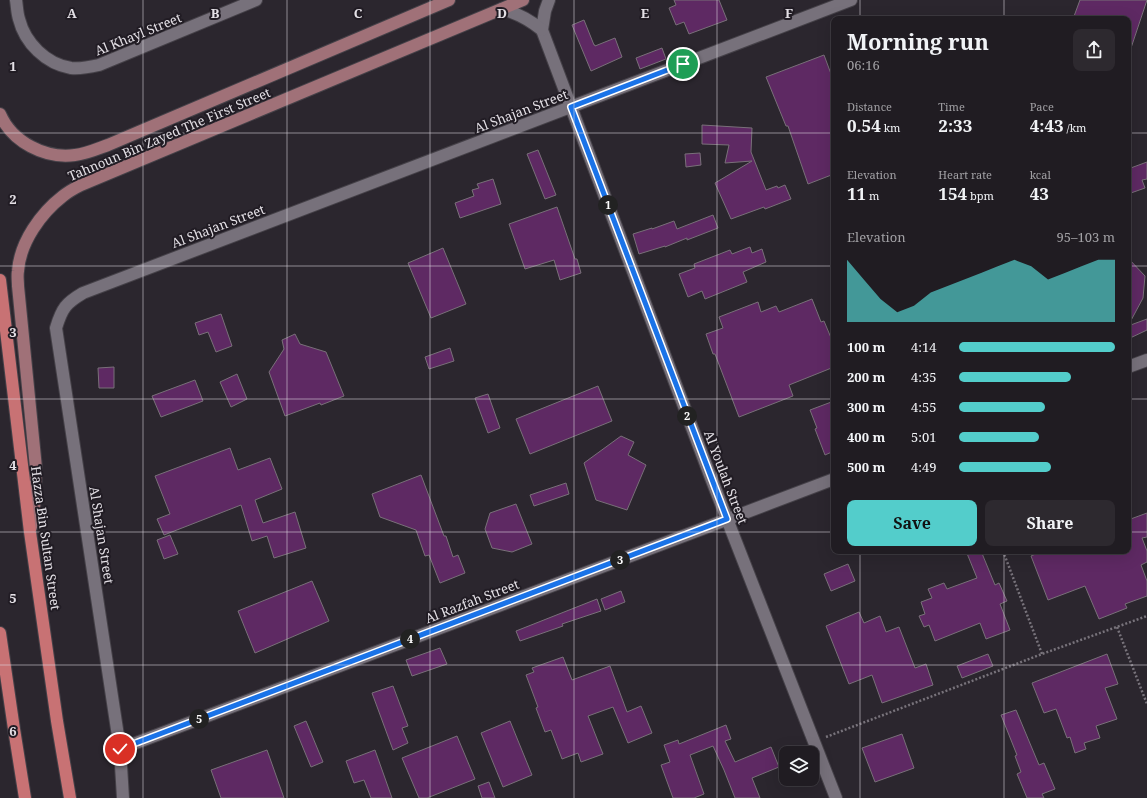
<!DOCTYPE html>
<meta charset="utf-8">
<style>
body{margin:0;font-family:"Noto Serif",serif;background:#2d292f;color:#f1f3f6;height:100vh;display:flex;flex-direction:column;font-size:15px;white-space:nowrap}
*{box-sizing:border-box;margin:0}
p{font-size:13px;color:#a2a1a5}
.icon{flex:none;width:22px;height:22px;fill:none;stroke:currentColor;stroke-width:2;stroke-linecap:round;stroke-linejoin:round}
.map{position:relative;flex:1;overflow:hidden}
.drawer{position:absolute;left:831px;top:16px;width:300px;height:538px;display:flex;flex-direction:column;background:#201c22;border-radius:8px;box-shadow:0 4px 16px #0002,0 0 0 1px #3d3a40}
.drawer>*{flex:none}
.fabs{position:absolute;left:779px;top:746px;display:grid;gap:8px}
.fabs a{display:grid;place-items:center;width:40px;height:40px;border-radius:8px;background:#201c22;box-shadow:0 4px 16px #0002,0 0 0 1px #3d3a40;font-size:20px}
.pin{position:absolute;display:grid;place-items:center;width:34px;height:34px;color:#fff;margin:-17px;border:2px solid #fff;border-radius:50%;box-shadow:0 1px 4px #0007}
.km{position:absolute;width:20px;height:20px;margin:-10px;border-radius:50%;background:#222;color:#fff;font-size:11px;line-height:20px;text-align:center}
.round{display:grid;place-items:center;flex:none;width:42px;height:42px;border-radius:8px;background:#2d292f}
.headline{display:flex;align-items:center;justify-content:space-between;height:68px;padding:0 16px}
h1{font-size:22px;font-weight:700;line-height:30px}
.figures{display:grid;grid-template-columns:repeat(3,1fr);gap:6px;height:68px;padding:4px 16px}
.figures div{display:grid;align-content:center}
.figures b{font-size:17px;font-weight:700}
.figures small{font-size:11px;font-weight:400}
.figures p{font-size:11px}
.chart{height:112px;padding:8px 16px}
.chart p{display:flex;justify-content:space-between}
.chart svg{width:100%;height:72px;margin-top:4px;fill:#53cdcb;opacity:.7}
.cta{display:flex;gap:8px;margin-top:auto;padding:8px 16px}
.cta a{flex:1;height:46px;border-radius:8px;background:#53cdcb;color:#111;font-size:16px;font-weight:700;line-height:46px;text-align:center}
.cta a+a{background:#2d292f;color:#f1f3f6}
ul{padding:0 16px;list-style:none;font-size:13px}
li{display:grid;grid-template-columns:64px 48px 1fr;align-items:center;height:30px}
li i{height:10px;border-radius:5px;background:#53cdcb}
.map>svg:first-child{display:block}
.building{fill:#5e2963;stroke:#797079}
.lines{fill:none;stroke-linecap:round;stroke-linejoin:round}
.street-casing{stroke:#454148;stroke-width:14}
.secondary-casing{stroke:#454148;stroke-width:14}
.primary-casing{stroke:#454148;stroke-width:14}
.path{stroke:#78737b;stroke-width:2.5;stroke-dasharray:2 2;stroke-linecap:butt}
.street{stroke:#77717b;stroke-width:12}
.secondary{stroke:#a07178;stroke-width:12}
.primary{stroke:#c87274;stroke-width:12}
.route-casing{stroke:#fff;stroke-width:8}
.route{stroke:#1a73e8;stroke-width:5}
.grid{fill:none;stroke:#e4e0e6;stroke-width:1;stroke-opacity:0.55}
.labels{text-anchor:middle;stroke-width:4;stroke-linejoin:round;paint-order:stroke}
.street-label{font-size:13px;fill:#e4e0e6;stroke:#211c24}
.grid-label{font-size:13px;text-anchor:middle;font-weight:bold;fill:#e4e0e6;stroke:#211c24;stroke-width:4;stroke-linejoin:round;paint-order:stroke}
</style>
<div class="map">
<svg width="1147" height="798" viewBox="0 0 1147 798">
<rect width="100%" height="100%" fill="#2b262e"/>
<g class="building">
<polygon points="674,0 719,0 727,20 689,34 684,22 676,25 669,8 676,5"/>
<polygon points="1080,0 1147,0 1130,51 1128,51 1128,19 1073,19"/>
<polygon points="584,20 594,45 595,45 595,46 615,38 622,57 591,71 572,25"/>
<polygon points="662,48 666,59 640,69 636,58"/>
<polygon points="824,55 834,82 834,174 808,184 788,126 786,126 766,77"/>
<polygon points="702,125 752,128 751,152 766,190 777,186 778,188 785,185 791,199 765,209 764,207 731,219 715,183 752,161 725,163 729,145 702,144"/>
<polygon points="538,150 556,195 545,199 527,154"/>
<polygon points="700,153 701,165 686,167 685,154"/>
<polygon points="1147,162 1147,179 1142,180 1145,188 1128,194 1128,169"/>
<polygon points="493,179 501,204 460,218 455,203 474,196 472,190 479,188 477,184"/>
<polygon points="557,207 575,259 577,259 581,273 560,280 554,260 525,269 509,224"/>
<polygon points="713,215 718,228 687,240 687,238 665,247 665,246 639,254 633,234 652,228 652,229 674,221 677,229"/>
<polygon points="750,247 752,253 762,249 766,262 743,272 747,282 705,299 702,291 688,297 679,274 695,268 694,264 730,250 732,254"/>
<polygon points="443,248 466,304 431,318 408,263"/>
<polygon points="1128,258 1145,276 1143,298 1128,326"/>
<polygon points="812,299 821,322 824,321 834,345 834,367 789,385 793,396 739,417 715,354 713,354 706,334 723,328 719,317 758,302 761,312 776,306 779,312"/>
<polygon points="221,314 232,346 216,352 208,332 199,335 195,323"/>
<polygon points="1147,319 1147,330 1128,339 1128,326"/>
<polygon points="295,334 300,344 326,352 344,396 321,405 320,403 285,416 269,372 284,349 282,340"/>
<polygon points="450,348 454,361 429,369 425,357"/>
<polygon points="114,367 114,388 99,388 98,368"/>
<polygon points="237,374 247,399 231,407 220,382"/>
<polygon points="195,380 203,401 161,417 152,396"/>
<polygon points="598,386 612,421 530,454 516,419"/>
<polygon points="488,394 500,428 488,433 475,398"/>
<polygon points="834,401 834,451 825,455 815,429 817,428 810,410"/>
<polygon points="621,436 634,442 628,455 646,465 627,510 596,500 584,463"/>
<polygon points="230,448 238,470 270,458 282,489 255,500 263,523 295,512 306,548 274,558 267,536 252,541 241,505 164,535 157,519 170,514 155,476"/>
<polygon points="421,475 444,536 446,536 453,557 458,555 465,573 440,583 429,555 425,556 416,530 380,517 372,494"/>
<polygon points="566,483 569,494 534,506 530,495"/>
<polygon points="516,504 532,544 512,552 492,548 485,529 490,513"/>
<polygon points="1147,513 1147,537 1142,538 1147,551 1147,562 1141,565 1147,581 1147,596 1125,604 1127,608 1099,619 1085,586 1048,600 1031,556 1043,551 1128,551 1128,520"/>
<polygon points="170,535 178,554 164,559 157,540"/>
<polygon points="966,551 981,551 995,585 999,583 1007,601 1000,604 1010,630 986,639 980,623 935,641 929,625 924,627 919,616 925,614 921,602 932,598 928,589 944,583 947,589 977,578"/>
<polygon points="848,564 855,581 831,591 824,574"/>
<polygon points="312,581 329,621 255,653 238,611"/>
<polygon points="621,591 625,602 605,610 601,599"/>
<polygon points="597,599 601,611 562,624 563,626 520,641 516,631"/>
<polygon points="859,612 864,623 880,616 886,632 899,627 915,668 926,664 933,685 882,703 872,675 849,684 826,626"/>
<polygon points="440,648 447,664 412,676 406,660"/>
<polygon points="988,654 993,666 962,678 957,666"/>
<polygon points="1107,654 1118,684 1105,688 1117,719 1096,726 1100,738 1084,743 1086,749 1075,753 1070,737 1067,738 1056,709 1044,713 1032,683"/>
<polygon points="563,657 572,680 610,666 627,712 641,706 652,733 628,743 613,707 588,716 603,754 581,762 578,753 562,759 551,730 545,732 536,708 538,707 526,675 534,672 532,668"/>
<polygon points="393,686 408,726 402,728 408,743 393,750 372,693"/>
<polygon points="1016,710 1039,765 1044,763 1055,789 1042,794 1044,798 1027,798 1017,774 1021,772 1015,756 1017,755 1001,715"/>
<polygon points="306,721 323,762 311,767 294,726"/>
<polygon points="510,721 532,775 503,787 481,733"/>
<polygon points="726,725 731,739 725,741 735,762 771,747 779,767 752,778 760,798 735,798 724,770 713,746 690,755 704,794 694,798 673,798 661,765 670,762 664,745 678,740 679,744"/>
<polygon points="902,734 914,768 875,782 862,748"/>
<polygon points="457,736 475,779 427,798 419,798 402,758"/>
<polygon points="267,750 284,798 221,798 211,770"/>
<polygon points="375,750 392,798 371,798 364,780 354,783 346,761"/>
<polygon points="489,782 495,798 482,798 478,786"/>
</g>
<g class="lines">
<g class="street-casing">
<g id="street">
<path d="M16 0C17 6 17 13 19 19 25 43 46 64 71 68 80 69 90 67 99 65L256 0"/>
<polyline points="549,0 545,11 542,30 711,478 836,798"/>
<path d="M502 9C517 13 530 20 542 30"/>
<polyline points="1128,367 1147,360"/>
<polyline points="120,749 834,479"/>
<path d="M123 798 120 749 56 328C62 308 66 303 83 293L851 0"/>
</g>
</g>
<g class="secondary-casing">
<g id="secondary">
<path d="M0 114C12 142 45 159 75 155 86 154 97 149 108 145L449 0"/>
<path d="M31 527 35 500 36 468 18 286C18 281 17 276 18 271 20 242 41 213 63 196 68 192 75 188 81 185L523 0"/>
</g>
</g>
<g class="primary-casing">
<g id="primary">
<polyline points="0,280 30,532 57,721 70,798"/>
<polyline points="0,633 14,729 25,798"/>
</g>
</g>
<g class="path">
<polyline points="1003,551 1042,654"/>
<polyline points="1117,627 1147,704"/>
<polyline points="826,737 1042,654 1147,616"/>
</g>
<use href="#street" class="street"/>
<use href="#secondary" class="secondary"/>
<use href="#primary" class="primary"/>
</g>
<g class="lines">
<g class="route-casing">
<polyline id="route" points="120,749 727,519 571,107 683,64"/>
</g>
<use href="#route" class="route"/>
</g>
<path class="grid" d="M143 0V798M287 0V798M430 0V798M574 0V798M717 0V798M860 0V19M1004 0V19M0 133H834M1128 133H1147M0 266H834M1128 266H1147M0 399H834M1128 399H1147M0 532H834M1128 532H1147M860 551V798M1004 551V798M0 665H1147"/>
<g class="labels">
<g class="street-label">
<text transform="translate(138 34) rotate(-22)" y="5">Al Khayl Street</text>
<text transform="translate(521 111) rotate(-21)" y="5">Al Shajan Street</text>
<text transform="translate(169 134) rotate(-23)" y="5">Tahnoun Bin Zayed The First Street</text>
<text transform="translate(218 226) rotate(-21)" y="5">Al Shajan Street</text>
<text transform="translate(726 477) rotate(69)" y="5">Al Youlah Street</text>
<text transform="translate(102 535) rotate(81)" y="5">Al Shajan Street</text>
<text transform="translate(46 538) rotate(82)" y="5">Hazza Bin Sultan Street</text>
<text transform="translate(472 601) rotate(-21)" y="5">Al Razfah Street</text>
</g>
</g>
<g class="grid-label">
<text x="72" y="18">A</text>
<text x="215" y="18">B</text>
<text x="358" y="18">C</text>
<text x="502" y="18">D</text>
<text x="645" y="18">E</text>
<text x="789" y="18">F</text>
<text x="13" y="71">1</text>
<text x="13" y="204">2</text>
<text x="13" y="337">3</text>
<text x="13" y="470">4</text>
<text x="13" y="603">5</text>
<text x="13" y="736">6</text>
</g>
</svg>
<div class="fabs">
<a><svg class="icon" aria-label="layers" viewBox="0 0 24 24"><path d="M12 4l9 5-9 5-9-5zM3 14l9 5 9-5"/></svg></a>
</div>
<div class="pin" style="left:683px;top:64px;background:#1e9e55"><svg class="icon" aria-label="arrive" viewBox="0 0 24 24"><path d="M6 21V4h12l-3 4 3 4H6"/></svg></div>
<div class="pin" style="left:120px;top:749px;background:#d93025"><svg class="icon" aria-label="check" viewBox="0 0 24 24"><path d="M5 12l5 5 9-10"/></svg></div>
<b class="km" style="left:608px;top:205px">1</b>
<b class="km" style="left:687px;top:416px">2</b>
<b class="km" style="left:620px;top:560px">3</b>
<b class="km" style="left:410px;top:639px">4</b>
<b class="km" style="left:199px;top:719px">5</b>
<section class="drawer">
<div class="headline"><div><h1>Morning run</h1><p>06:16</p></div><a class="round"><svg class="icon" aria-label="share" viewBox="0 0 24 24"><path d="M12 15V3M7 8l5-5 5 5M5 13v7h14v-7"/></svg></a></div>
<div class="figures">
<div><p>Distance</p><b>0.54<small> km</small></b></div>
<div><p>Time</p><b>2:33</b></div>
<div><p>Pace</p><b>4:43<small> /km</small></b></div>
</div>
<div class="figures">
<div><p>Elevation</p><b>11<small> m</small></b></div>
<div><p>Heart rate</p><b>154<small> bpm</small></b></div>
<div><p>kcal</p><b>43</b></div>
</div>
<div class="chart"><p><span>Elevation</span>95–103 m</p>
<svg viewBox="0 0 160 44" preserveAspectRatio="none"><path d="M0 44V6L10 18L20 30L30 38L40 34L50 26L60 22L70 18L80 14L90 10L100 6L110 10L120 18L130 14L140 10L150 6L160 6V44z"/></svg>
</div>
<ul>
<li><b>100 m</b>4:14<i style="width:100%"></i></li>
<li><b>200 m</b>4:35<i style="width:72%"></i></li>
<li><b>300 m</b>4:55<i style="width:55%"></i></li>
<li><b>400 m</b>5:01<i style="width:51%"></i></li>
<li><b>500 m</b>4:49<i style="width:59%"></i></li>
</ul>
<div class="cta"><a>Save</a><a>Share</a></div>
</section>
</div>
